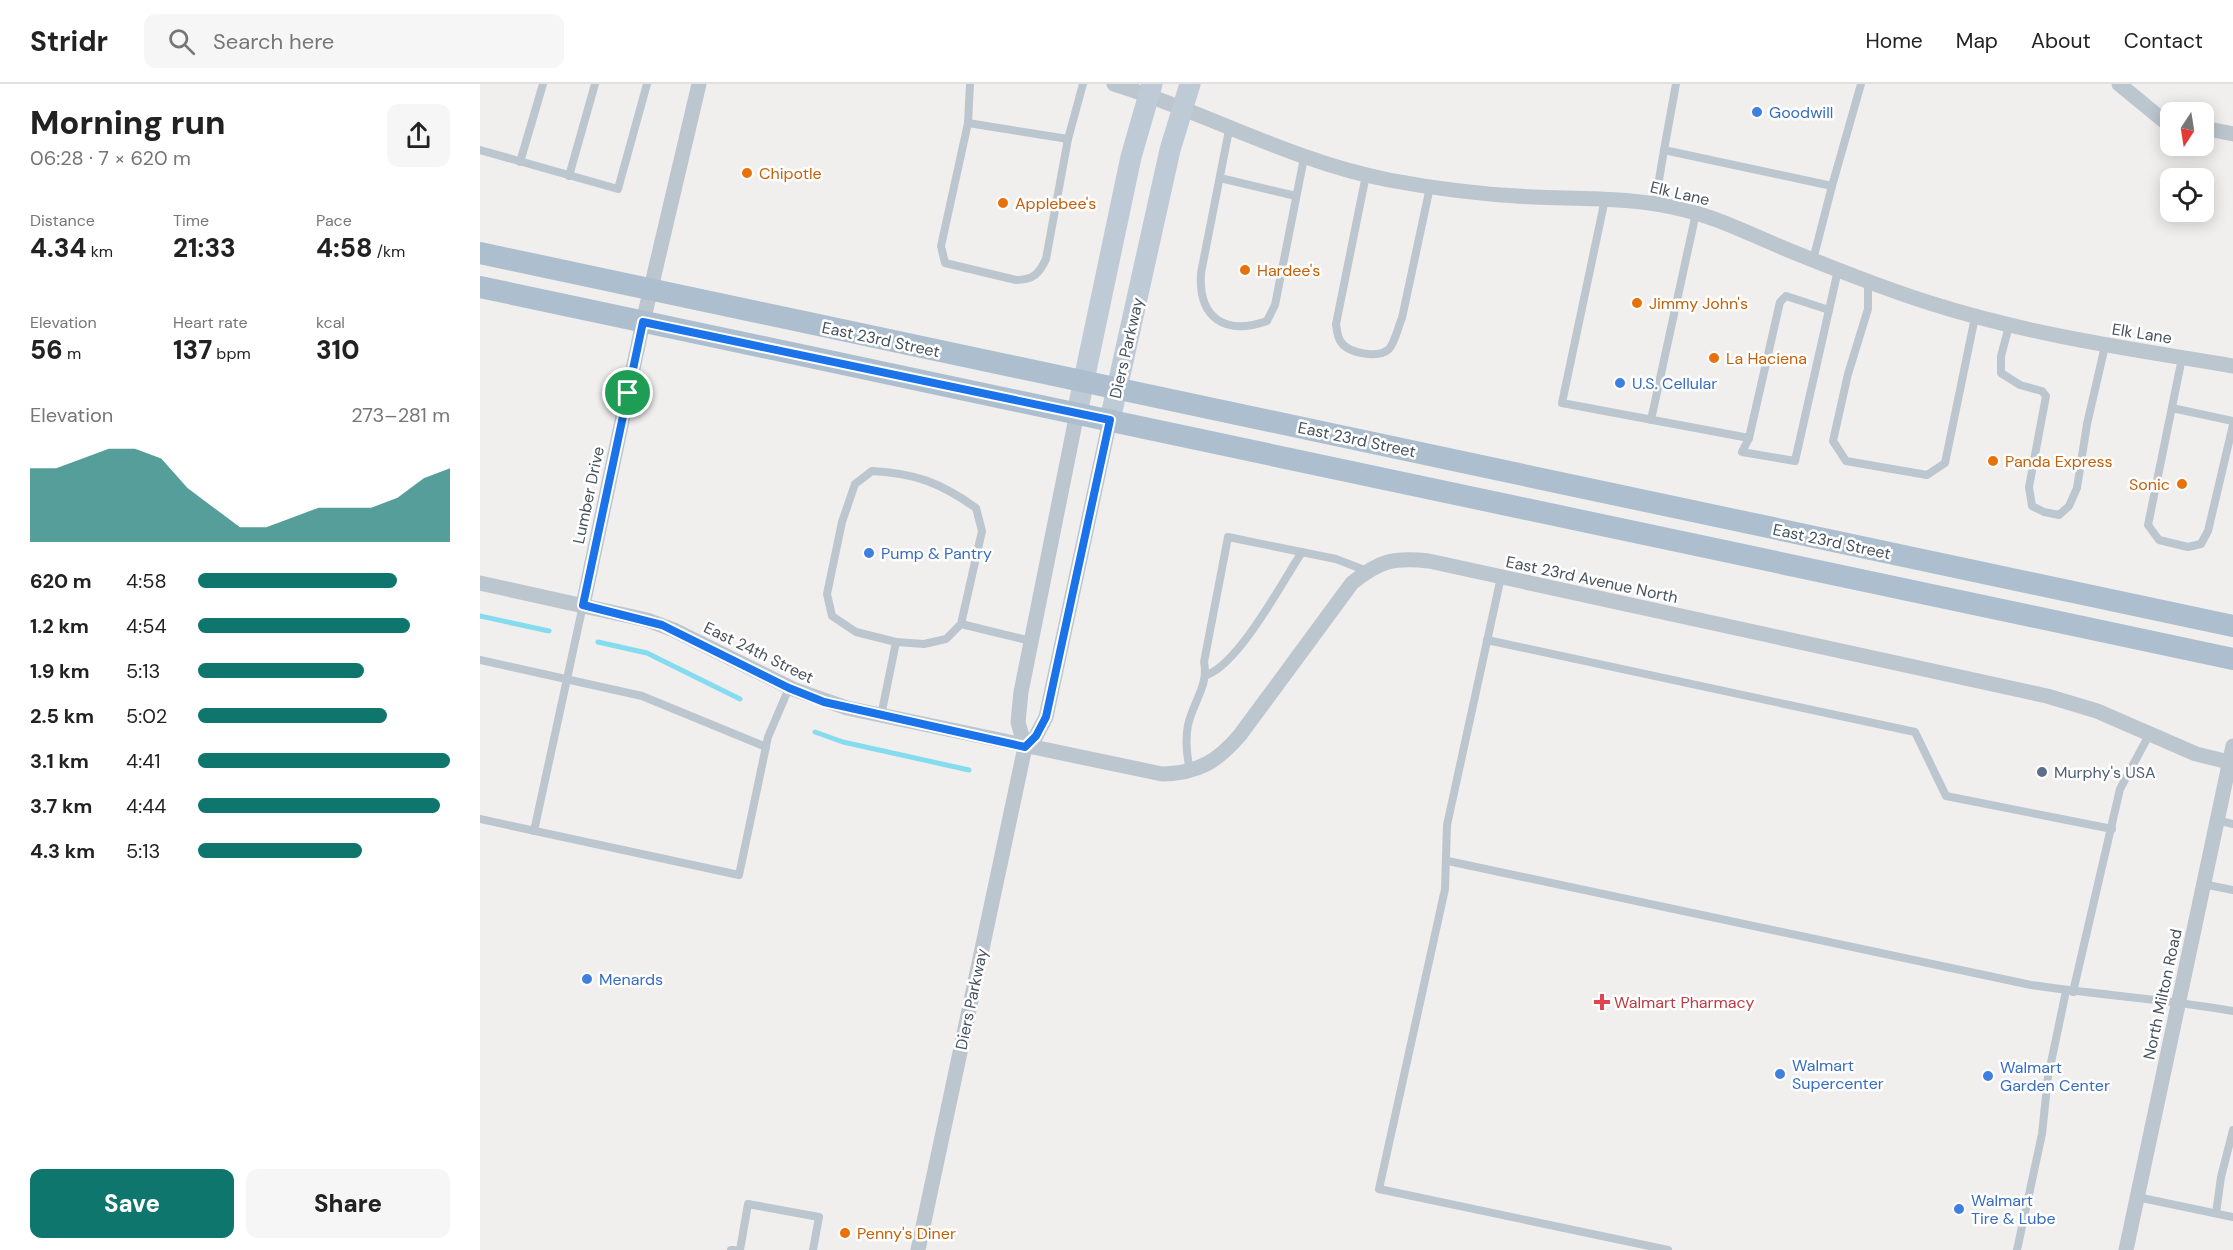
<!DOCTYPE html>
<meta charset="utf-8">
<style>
body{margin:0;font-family:"DM Sans",sans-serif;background:#f6f6f6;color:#222;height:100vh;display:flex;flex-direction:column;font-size:22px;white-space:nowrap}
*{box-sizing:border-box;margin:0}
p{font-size:20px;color:#767676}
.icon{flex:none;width:33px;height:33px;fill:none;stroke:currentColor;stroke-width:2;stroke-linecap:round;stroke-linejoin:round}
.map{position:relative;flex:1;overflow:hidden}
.panel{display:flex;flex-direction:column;background:#fff;width:480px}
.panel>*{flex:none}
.needle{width:39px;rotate:192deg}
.controls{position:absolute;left:1680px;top:18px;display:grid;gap:12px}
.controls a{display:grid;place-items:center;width:54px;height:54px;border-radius:12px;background:#fff;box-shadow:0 3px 15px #0003;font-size:30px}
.pin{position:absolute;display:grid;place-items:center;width:51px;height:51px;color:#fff;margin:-26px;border:3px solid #fff;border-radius:50%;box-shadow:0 2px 6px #0007}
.round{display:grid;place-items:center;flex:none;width:63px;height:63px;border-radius:12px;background:#f6f6f6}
.head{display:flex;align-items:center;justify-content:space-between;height:102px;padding:0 30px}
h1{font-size:33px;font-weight:800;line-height:45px}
.stats{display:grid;grid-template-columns:repeat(3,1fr);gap:9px;height:102px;padding:6px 30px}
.stats div{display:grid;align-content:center}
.stats b{font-size:26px;font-weight:800}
.stats small{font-size:16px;font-weight:400}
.stats p{font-size:16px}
.chart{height:168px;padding:12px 30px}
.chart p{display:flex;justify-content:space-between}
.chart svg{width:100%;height:108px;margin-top:6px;fill:#0f766e;opacity:.7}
.button{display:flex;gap:12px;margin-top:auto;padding:12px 30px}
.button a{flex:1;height:69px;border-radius:12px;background:#0f766e;color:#fff;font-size:24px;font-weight:800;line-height:69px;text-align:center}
.button a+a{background:#f6f6f6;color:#222}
ul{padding:0 30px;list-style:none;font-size:20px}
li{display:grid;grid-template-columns:96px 72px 1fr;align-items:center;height:45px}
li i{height:15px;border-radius:8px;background:#0f766e}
header{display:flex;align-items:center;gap:36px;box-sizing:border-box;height:84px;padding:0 30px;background:#fff;border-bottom:2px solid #e0e0e0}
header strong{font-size:28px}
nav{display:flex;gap:33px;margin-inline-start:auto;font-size:21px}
.search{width:420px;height:54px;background:#f6f6f6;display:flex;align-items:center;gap:15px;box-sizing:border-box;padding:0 21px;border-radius:12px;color:#767676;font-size:22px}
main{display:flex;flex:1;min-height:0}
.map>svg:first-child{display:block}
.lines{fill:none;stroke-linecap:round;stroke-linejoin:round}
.stream{stroke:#86dcef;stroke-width:5}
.lane{stroke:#bcc6ce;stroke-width:8}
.street{stroke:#bcc6ce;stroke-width:15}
.secondary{stroke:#becad6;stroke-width:21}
.primary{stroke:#adbfce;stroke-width:22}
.route-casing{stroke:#fff;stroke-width:12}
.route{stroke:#1a73e8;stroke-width:8}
.shop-dot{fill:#3f7fe0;stroke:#fff;stroke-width:2}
.food-dot{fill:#e8710a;stroke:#fff;stroke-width:2}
.service-dot{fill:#5c6f8a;stroke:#fff;stroke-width:2}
.health-dot{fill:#e0444e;stroke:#fff;stroke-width:2}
.labels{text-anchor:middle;stroke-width:5;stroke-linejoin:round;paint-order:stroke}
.shop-label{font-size:16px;fill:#366cbe;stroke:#fff;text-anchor:start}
.food-label{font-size:16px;fill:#c56008;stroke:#fff;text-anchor:start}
.street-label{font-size:16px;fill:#46525d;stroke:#fff}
.service-label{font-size:16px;fill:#4e5e75;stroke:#fff;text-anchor:start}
.health-label{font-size:16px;fill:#be3a42;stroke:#fff;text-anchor:start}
</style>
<header>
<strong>Stridr</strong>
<div class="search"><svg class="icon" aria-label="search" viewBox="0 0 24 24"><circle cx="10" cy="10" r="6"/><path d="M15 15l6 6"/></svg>Search here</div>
<nav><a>Home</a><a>Map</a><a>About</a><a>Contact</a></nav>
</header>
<main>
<section class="panel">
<div class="head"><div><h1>Morning run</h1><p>06:28 · 7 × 620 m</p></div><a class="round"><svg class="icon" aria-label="share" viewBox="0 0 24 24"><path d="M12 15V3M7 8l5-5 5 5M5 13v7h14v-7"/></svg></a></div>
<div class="stats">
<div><p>Distance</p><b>4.34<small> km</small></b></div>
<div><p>Time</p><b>21:33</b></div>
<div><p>Pace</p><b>4:58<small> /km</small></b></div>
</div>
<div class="stats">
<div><p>Elevation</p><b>56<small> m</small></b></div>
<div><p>Heart rate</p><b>137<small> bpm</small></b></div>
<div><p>kcal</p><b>310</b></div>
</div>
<div class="chart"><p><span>Elevation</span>273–281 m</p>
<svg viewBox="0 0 160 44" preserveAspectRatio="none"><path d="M0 44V14L10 14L20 10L30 6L40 6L50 10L60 22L70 30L80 38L90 38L100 34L110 30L120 30L130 30L140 26L150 18L160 14V44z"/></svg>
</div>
<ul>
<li><b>620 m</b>4:58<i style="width:79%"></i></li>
<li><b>1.2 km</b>4:54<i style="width:84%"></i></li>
<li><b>1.9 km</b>5:13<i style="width:66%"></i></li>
<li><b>2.5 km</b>5:02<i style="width:75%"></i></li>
<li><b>3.1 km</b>4:41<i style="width:100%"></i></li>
<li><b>3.7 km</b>4:44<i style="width:96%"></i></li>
<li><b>4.3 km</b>5:13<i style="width:65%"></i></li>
</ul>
<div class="button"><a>Save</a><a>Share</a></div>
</section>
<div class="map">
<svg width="1753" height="1166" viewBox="0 0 1753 1166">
<rect width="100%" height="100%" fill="#f1eeee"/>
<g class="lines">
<g class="stream">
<polyline points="0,532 69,547"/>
<polyline points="118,558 167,569 260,615"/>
<polyline points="335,648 363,658 489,686"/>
</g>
<g class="lane">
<path d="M490 0 488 39 461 162 465 179 536 196C553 196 559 190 566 175L588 55 603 0"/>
<polyline points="488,39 588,55"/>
<path d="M749 46 721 189C718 234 745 252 787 237L795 221 824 74"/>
<polyline points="0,66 138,105 167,0"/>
<polyline points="1184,66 1196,0"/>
<polyline points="40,78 63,0"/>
<path d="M886 91 856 240C857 246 857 253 861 258 868 269 898 275 909 265 915 258 918 243 922 234L950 103"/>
<polyline points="89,92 115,0"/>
<polyline points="740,94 816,112"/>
<polyline points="1352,102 1381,0"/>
<polyline points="1125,115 1082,319 1269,354 1262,368 1315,377 1358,186"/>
<polyline points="1175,120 1184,66 1352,102 1333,176"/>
<polyline points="1388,198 1388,225 1368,290 1353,357 1366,377 1447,391 1465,379 1495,233"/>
<polyline points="1529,242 1521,272 1521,289 1540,301 1562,307 1566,312 1549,403 1552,422 1564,428 1579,431 1589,422 1597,404 1607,340 1625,262"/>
<polyline points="1702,274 1668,441 1679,456 1708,463 1721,460 1728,447 1753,341"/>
<polyline points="1692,324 1753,337"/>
<polyline points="1171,336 1216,129"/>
<polyline points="1269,354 1300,218 1306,212 1349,226"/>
<polyline points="1021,493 967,741 965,805 899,1105 1188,1166"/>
<path d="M481 540 466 555 444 560 416 558 376 548 352 532 347 510 362 438 375 400 392 387C435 389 461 399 496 424L502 447 481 540 551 557"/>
<polyline points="1007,556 1435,648 1466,712 1632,745"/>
<polyline points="0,576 162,612 286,663"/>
<path d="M727 591C760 578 801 500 822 468"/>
<polyline points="401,632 416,558"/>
<path d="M710 688C707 671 705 657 708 641 713 618 729 601 724 578L748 453 856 475 887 487"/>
<polyline points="0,735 259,791 288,653 309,604"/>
<polyline points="1737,736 1753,740"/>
<polyline points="54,747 103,521"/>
<path d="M968 777 1551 901C1618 911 1686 915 1753 927"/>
<polyline points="1723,800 1753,806"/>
<polyline points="1593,908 1640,705 1669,651"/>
<polyline points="1657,1113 1753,1133"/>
<polyline points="1736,1129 1741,1093 1753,1046"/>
<polyline points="251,1166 254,1166"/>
<polyline points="260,1166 268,1120 339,1133 333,1166"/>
<polyline points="1537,1166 1562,1050 1568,993 1586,907"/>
</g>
<g class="street">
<path d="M634 0C728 29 811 77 909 96 957 105 1006 111 1054 113 1104 115 1156 113 1205 126 1241 135 1274 152 1308 166 1355 185 1402 204 1450 219 1550 251 1651 265 1753 282"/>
<polyline points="1639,0 1684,37 1690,38"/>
<polyline points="1724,44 1753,50"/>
<path d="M0 499 167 536 194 546 313 605 367 624 682 690C718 689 737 678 760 651L872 499C899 477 913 473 949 477L1567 612 1617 627 1716 670 1753 679"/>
<polyline points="103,521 163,238 219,0"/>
<polyline points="545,663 538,638 541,608 597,329"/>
<polyline points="438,1166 545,663 556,652 566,633 630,336"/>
<polyline points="1646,1166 1753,662"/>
</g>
<g class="secondary">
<polyline points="597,329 651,73 672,0"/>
<polyline points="630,336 690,66 710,0"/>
</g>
<g class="primary">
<polyline points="0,169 1753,542"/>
<polyline points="0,203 1753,575"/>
</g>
</g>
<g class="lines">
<g class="route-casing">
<polygon id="route" points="163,238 630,336 566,633 556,652 545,663 344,618 309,604 182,541 103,521"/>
</g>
<use href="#route" class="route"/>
</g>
<g class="shop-dot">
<circle cx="1277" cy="28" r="6"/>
<circle cx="1140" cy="299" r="6"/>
<circle cx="389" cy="469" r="6"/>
<circle cx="107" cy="895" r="6"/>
<circle cx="1300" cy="990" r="6"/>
<circle cx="1508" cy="992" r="6"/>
<circle cx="1479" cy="1125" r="6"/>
</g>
<g class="food-dot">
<circle cx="267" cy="89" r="6"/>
<circle cx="523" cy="119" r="6"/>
<circle cx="765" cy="186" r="6"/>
<circle cx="1157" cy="219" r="6"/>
<circle cx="1234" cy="274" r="6"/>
<circle cx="1513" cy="377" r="6"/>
<circle cx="1702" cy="400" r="6"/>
<circle cx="365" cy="1149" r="6"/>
</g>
<circle class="service-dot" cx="1562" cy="688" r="6"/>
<path class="health-dot" d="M1119 909h6v6h6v6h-6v6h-6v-6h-6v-6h6z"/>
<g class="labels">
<g class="shop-label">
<text x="1289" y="34">Goodwill</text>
<text x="1152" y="305">U.S. Cellular</text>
<text x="401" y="475">Pump &amp; Pantry</text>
<text x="119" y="901">Menards</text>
<text x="1312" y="987">Walmart<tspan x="1312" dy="18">Supercenter</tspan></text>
<text x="1520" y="989">Walmart<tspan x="1520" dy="18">Garden Center</tspan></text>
<text x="1491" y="1122">Walmart<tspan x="1491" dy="18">Tire &amp; Lube</tspan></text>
</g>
<g class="food-label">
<text x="279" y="95">Chipotle</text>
<text x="535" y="125">Applebee's</text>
<text x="777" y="192">Hardee's</text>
<text x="1169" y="225">Jimmy John's</text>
<text x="1246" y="280">La Haciena</text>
<text x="1525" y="383">Panda Express</text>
<text x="1690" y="406" text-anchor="end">Sonic</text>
<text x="377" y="1155">Penny's Diner</text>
</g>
<g class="street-label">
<text transform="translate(1200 109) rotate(13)" y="6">Elk Lane</text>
<text transform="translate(1662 249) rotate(9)" y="6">Elk Lane</text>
<text transform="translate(401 255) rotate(12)" y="6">East 23rd Street</text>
<text transform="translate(646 264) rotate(-77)" y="6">Diers Parkway</text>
<text transform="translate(877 355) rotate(12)" y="6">East 23rd Street</text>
<text transform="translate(108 411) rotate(-78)" y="6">Lumber Drive</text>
<text transform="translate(1352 457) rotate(12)" y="6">East 23rd Street</text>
<text transform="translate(1112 495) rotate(12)" y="6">East 23rd Avenue North</text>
<text transform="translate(279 568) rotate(26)" y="6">East 24th Street</text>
<text transform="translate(1682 910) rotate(-78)" y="6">North Milton Road</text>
<text transform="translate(491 915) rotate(-78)" y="6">Diers Parkway</text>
</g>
<g class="service-label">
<text x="1574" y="694">Murphy's USA</text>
</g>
<g class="health-label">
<text x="1134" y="924">Walmart Pharmacy</text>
</g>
</g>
</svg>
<div class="controls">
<a><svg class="needle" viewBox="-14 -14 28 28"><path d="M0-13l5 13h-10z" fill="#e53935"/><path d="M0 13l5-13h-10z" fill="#767676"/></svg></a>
<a><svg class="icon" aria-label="locate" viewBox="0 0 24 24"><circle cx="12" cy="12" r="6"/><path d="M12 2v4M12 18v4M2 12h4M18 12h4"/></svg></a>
</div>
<div class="pin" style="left:148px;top:309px;background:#1e9e55"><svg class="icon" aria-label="arrive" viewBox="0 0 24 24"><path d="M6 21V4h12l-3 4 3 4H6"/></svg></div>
</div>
</main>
